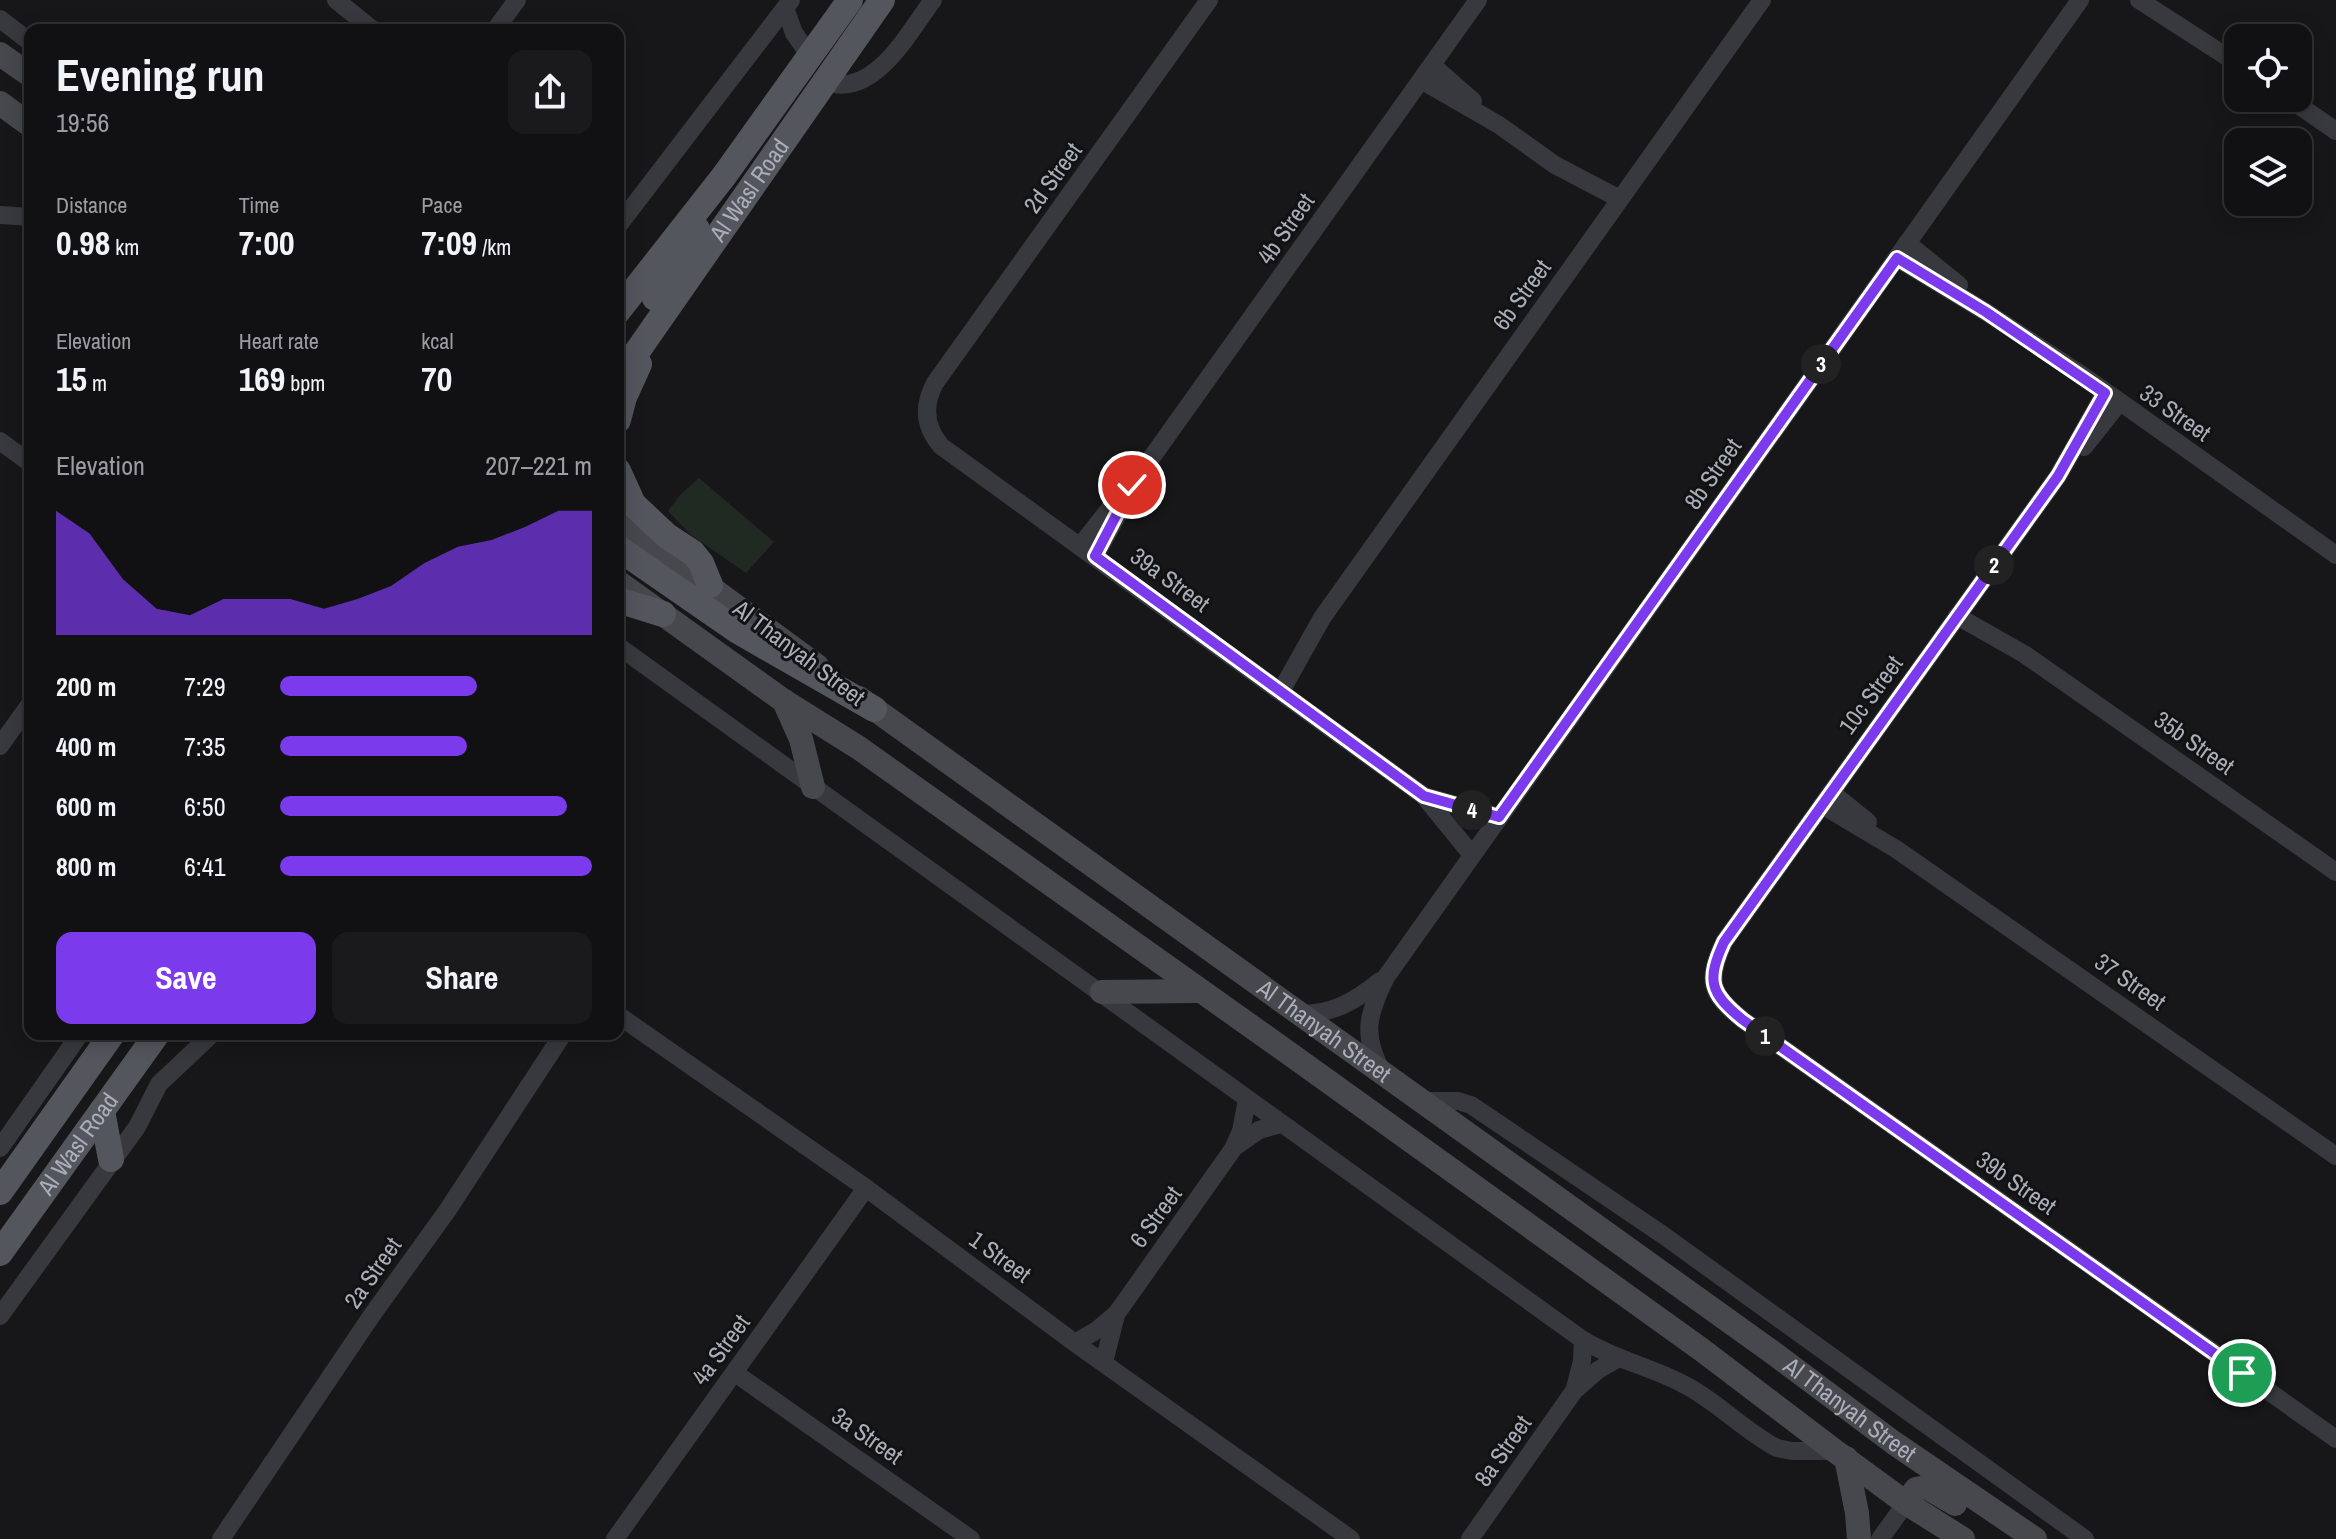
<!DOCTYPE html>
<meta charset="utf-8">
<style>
body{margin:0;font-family:"Archivo Narrow",sans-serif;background:#1a1a1c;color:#f1f3f6;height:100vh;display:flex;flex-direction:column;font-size:30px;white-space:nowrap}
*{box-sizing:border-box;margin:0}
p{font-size:26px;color:#9c9da0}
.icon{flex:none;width:44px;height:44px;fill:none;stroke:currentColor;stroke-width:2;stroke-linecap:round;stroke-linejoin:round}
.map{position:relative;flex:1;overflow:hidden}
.drawer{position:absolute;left:24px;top:24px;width:600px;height:1016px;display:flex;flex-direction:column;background:#111113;border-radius:16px;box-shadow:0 4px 20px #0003,0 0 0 2px #303133}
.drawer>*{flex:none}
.tools{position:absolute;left:2224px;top:24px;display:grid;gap:16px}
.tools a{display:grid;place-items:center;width:88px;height:88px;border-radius:16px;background:#111113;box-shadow:0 4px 20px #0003,0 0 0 2px #303133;font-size:40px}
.pin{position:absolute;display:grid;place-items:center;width:68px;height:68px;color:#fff;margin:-34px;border:4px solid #fff;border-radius:50%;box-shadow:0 2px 8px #0007}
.km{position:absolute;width:40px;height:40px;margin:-20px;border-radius:50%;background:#222;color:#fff;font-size:22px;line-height:40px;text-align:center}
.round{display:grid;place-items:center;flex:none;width:84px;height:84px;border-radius:16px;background:#1a1a1c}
.overview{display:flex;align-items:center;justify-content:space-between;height:136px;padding:0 32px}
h1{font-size:44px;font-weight:700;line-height:60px}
.stats{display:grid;grid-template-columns:repeat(3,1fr);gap:12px;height:136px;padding:8px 32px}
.stats div{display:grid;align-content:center}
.stats b{font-size:34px;font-weight:700}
.stats small{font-size:22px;font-weight:400}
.stats p{font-size:22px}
.chart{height:224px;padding:16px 32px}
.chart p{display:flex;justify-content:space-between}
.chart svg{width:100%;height:144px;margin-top:8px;fill:#7c3aed;opacity:.7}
.primary-button{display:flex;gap:16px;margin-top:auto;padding:16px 32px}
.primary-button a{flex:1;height:92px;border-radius:16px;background:#7c3aed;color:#fff;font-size:32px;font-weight:700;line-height:92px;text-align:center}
.primary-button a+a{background:#1a1a1c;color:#f1f3f6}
ul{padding:0 32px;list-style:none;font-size:26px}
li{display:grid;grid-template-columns:128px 96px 1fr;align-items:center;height:60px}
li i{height:20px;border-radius:10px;background:#7c3aed}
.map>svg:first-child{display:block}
.green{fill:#212923}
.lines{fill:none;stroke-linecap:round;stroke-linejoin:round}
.minor{stroke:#38393e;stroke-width:18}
.secondary{stroke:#46484e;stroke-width:24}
.primary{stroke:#54565d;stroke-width:26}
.route-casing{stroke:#fff;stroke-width:16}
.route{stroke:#7c3aed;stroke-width:10}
.labels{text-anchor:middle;stroke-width:6;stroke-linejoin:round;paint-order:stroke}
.street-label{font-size:24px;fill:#aaaeb8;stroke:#121214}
</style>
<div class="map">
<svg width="2336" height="1539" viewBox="0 0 2336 1539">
<rect width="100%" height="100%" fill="#171719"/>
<polygon class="green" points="699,478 774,542 746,573 691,535 668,511 680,495"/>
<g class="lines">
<g class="minor">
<polyline points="336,0 373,30"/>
<path d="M1209 0 935 383C923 405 924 426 941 446L1424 796 1472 855"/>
<polyline points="2139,0 2238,64"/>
<polyline points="785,8 794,33 810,56"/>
<polyline points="0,19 30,42"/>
<polyline points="495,30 517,0"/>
<polyline points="1432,65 1473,101"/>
<polyline points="1421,80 1499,125 1555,165 1620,199"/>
<path d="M824 81C873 101 908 33 933 0"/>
<polyline points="2288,98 2336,131"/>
<polyline points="0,215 30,217"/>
<polyline points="618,226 791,0"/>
<polyline points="1907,243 1959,285"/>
<polyline points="1897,258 1986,312 2085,377 2336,555"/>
<path d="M2105 393 2058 476 1724 942C1706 982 1710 993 1743 1020L2336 1439"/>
<polyline points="0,441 30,463"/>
<polyline points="2084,447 2119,403"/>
<polyline points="1081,545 1114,503 1132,485 1478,0"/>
<polyline points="1095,556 1121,509"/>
<polyline points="1957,616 2024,654 2336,872"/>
<path d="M618 646 1583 1340C1615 1360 1652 1367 1685 1385 1718 1402 1744 1431 1777 1448L1792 1451H1835"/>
<polyline points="1281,691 1322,618 1762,0"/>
<polyline points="0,746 30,704"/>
<polyline points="1831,792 1868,822"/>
<polyline points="1427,797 1499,817"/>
<polyline points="1822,805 1896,849 2336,1156"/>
<path d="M1297 1014C1331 1015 1354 1002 1380 981"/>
<polyline points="618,1015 866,1188 1075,1343 1351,1539"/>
<path d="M1383 1073C1361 1036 1368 1013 1386 977L2080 0"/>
<polyline points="1422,1101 1458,1101 1471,1105 1663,1235 2085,1539"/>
<polyline points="1235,1147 1259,1130 1281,1124"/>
<polyline points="0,1148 80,1034"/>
<polyline points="0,1316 137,1127 159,1084 212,1034"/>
<polyline points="1075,1343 1097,1330 1117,1313 1233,1149 1241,1131 1247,1100"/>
<polyline points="1104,1362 1116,1315"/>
<polyline points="735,1373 971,1539"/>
<polyline points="1575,1388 1582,1361 1583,1340"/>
<polyline points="221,1539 372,1315 447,1211 563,1034"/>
<polyline points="615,1539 866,1188"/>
<polyline points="1470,1539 1574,1391 1598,1370 1619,1358"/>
<polyline points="1880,1539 1906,1503"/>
</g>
<g class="secondary">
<polyline points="0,54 30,75"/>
<polyline points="0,103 30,125"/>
<polyline points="618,519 817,666"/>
<polyline points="618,582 784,701 859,748 1283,1049 1702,1350 1835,1451 1906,1503 1963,1539"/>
<path id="s1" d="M859 698 1772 1352 1894 1443 2035 1539"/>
<polyline points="784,701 801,739 813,787"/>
<polyline points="1102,992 1198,991"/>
<polyline points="1846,1458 1857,1513 1859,1539"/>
<polyline points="1906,1503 1916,1489 1926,1487 1955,1504"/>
</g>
<g class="primary">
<polyline points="655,298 697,229"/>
<polyline points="618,311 724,176 850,0"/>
<path id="s2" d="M618 379 882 0"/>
<polyline points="618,420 624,397 639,364"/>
<polyline points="618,471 633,504 667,536 693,553 701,563 710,585"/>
<polyline points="618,548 738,631 874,709"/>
<polyline points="618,600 663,614"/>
<polyline points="102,1111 111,1159"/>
<polyline points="0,1192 112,1034"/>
<path id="s3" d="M0 1253 157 1034"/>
</g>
</g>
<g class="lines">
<g class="route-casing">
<path id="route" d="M1132 485 1095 556 1424 796 1499 817 1897 258 1986 312 2105 393 2058 476 1724 942C1706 981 1710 993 1743 1020L2242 1373"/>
</g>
<use href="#route" class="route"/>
</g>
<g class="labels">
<g class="street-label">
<text transform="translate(1053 178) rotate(-54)" y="8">2d Street</text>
<text dy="8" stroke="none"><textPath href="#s2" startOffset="230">Al Wasl Road</textPath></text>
<text transform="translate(1286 229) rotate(-55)" y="8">4b Street</text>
<text transform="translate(1522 295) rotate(-54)" y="8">6b Street</text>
<text transform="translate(2175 413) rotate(35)" y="8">33 Street</text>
<text transform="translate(1713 474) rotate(-55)" y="8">8b Street</text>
<text transform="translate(1170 580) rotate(36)" y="8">39a Street</text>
<text transform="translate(799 653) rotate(37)" y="8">Al Thanyah Street</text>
<text transform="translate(1871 695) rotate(-54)" y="8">10c Street</text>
<text transform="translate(2194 743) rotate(35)" y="8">35b Street</text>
<text transform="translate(2130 982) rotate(35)" y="8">37 Street</text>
<text dy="8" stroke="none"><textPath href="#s1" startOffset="572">Al Thanyah Street</textPath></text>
<text dy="8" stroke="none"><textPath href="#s3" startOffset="134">Al Wasl Road</textPath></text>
<text transform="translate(2016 1183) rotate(35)" y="8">39b Street</text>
<text transform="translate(1156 1217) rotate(-54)" y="8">6 Street</text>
<text transform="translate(1000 1257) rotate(36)" y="8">1 Street</text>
<text transform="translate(373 1273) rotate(-55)" y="8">2a Street</text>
<text transform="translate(721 1350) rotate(-54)" y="8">4a Street</text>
<text dy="8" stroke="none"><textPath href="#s1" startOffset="1220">Al Thanyah Street</textPath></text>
<text transform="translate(867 1436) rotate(35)" y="8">3a Street</text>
<text transform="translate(1503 1451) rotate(-55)" y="8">8a Street</text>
</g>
</g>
</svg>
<div class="tools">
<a><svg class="icon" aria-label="locate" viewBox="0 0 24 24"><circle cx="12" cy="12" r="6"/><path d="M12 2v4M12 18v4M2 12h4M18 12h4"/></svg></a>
<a><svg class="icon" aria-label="layers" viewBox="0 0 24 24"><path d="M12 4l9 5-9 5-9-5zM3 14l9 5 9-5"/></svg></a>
</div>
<div class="pin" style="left:2242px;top:1373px;background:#1e9e55"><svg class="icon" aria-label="arrive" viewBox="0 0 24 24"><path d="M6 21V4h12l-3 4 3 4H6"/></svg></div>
<div class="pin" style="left:1132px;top:485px;background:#d93025"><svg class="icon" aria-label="check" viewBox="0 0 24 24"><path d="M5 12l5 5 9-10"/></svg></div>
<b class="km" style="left:1765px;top:1036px">1</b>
<b class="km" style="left:1994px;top:565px">2</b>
<b class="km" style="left:1821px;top:364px">3</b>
<b class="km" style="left:1472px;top:810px">4</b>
<section class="drawer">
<div class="overview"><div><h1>Evening run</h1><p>19:56</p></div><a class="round"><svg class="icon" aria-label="share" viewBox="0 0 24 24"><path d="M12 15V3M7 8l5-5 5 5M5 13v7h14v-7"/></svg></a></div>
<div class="stats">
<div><p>Distance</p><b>0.98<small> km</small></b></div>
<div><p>Time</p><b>7:00</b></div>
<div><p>Pace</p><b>7:09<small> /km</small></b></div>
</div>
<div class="stats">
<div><p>Elevation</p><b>15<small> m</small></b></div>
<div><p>Heart rate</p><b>169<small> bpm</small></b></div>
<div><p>kcal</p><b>70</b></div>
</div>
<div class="chart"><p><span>Elevation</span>207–221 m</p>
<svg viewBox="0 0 160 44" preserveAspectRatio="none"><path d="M0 44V6L10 13L20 27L30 36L40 38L50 33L60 33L70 33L80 36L90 33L100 29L110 22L120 17L130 15L140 11L150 6L160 6V44z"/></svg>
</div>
<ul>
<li><b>200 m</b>7:29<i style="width:63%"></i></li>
<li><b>400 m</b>7:35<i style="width:60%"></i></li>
<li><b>600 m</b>6:50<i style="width:92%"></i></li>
<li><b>800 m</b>6:41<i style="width:100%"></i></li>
</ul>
<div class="primary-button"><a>Save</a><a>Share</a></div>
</section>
</div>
